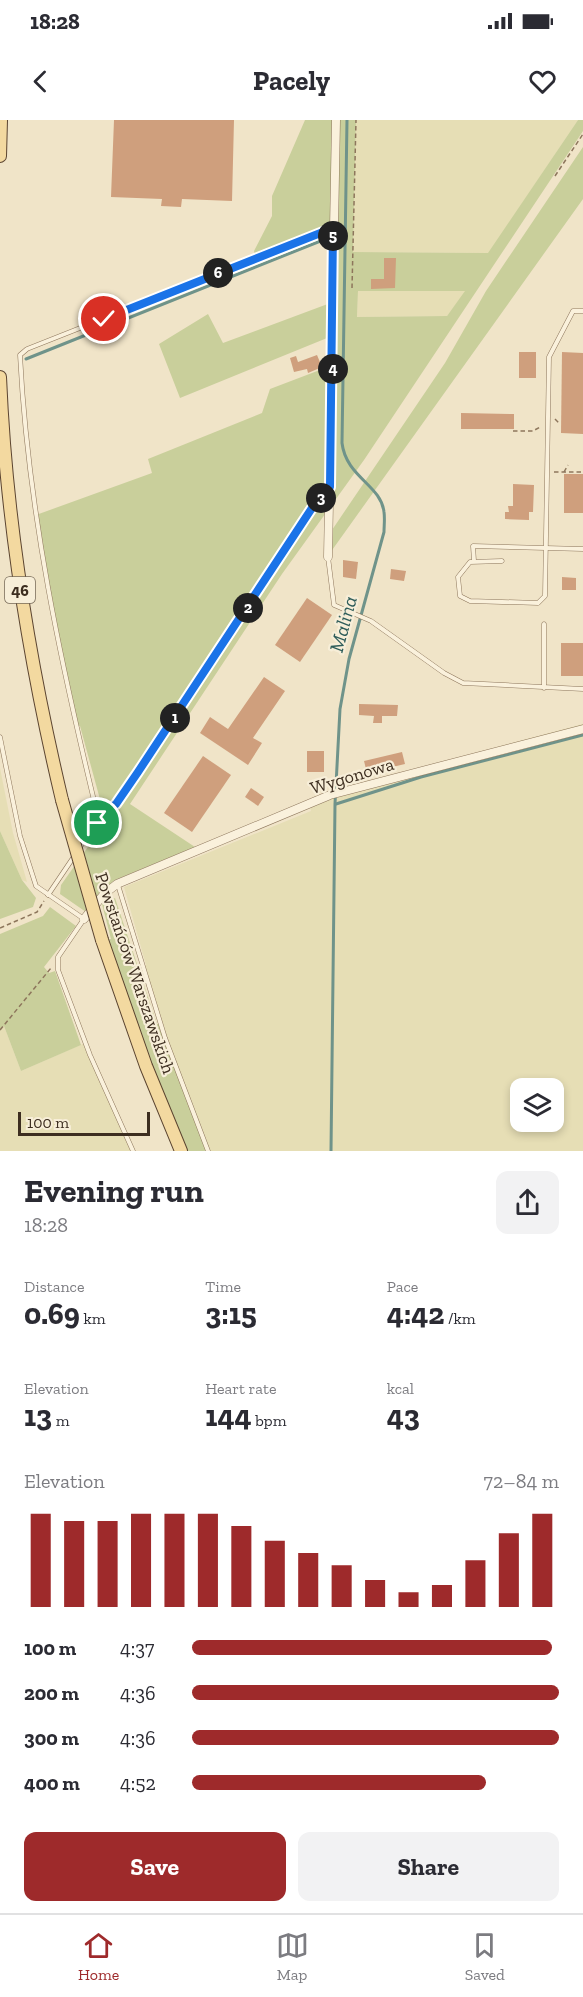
<!DOCTYPE html>
<meta charset="utf-8">
<style>
body{margin:0;font-family:"Zilla Slab",serif;background:#f2f2f3;color:#2b2b33;height:100vh;display:flex;flex-direction:column;font-size:22px;white-space:nowrap}
*{box-sizing:border-box;margin:0}
p{font-size:20px;color:#7c7c81}
.icon{flex:none;width:33px;height:33px;fill:none;stroke:currentColor;stroke-width:2;stroke-linecap:round;stroke-linejoin:round}
.map{position:relative;height:1031px;overflow:hidden}
.sheet{display:flex;flex-direction:column;background:#fff;flex:1}
.sheet>*{flex:none}
.tools{position:absolute;left:510px;top:958px;display:grid;gap:12px}
.tools a{display:grid;place-items:center;width:54px;height:54px;border-radius:12px;background:#fff;box-shadow:0 3px 9px #0003;font-size:30px}
.scale{position:absolute;left:18px;bottom:15px;width:132px;box-sizing:border-box;padding-left:6px;border:3px solid #3d2e20;border-top:0;font-size:16px;line-height:21px;white-space:nowrap;color:#3d2e20;-webkit-text-stroke:4px #f7eed8;paint-order:stroke}
.pin{position:absolute;display:grid;place-items:center;width:51px;height:51px;color:#fff;margin:-26px;border:3px solid #fff;border-radius:50%;box-shadow:0 2px 6px #0007}
.km{position:absolute;width:30px;height:30px;margin:-15px;border-radius:50%;background:#222;color:#fff;font-size:16px;line-height:30px;text-align:center}
.round{display:grid;place-items:center;flex:none;width:63px;height:63px;border-radius:12px;background:#f2f2f3}
.headline{display:flex;align-items:center;justify-content:space-between;height:102px;padding:0 24px}
h1{font-size:33px;font-weight:800;line-height:45px}
.stats{display:grid;grid-template-columns:repeat(3,1fr);gap:9px;height:102px;padding:6px 24px}
.stats div{display:grid;align-content:center}
.stats b{font-size:30px;font-weight:800}
.stats small{font-size:16px;font-weight:400}
.stats p{font-size:16px}
.chart{height:168px;padding:12px 24px}
.chart p{display:flex;justify-content:space-between}
.chart svg{width:100%;height:108px;margin-top:6px;stroke:#9e2a2b;stroke-width:6}
.cta{display:flex;gap:12px;margin-top:auto;padding:12px 24px}
.cta a{flex:1;height:69px;border-radius:12px;background:#9e2a2b;color:#fff;font-size:24px;font-weight:800;line-height:69px;text-align:center}
.cta a+a{background:#f2f2f3;color:#2b2b33}
ul{padding:0 24px;list-style:none;font-size:20px}
li{display:grid;grid-template-columns:96px 72px 1fr;align-items:center;height:45px}
li i{height:15px;border-radius:8px;background:#9e2a2b}
.status{display:flex;justify-content:space-between;align-items:center;height:42px;padding:0 30px;background:#fff;direction:ltr}
.status svg{height:16px;fill:currentColor}
header{display:flex;justify-content:space-between;align-items:center;height:78px;padding:0 24px;background:#fff;font-size:27px;font-weight:800}
.tab-bar{display:flex;justify-content:space-around;align-items:center;height:84px;border-top:2px solid #e1e1e2;background:#fff;font-size:16px;color:#7c7c81}
.tab-bar a{display:grid;justify-items:center;gap:3px}
.tab-bar .current{color:#9e2a2b}
.map>svg:first-child{display:block}
.farmland{fill:#e6deb5;fill-rule:evenodd}
.green{fill:#c9cf9b;fill-rule:evenodd}
.lines{fill:none;stroke-linecap:round;stroke-linejoin:round}
.stream{stroke:#6f938a;stroke-width:3}
.building{fill:#cf9f7d}
.service-casing{stroke:#8d765c;stroke-width:5}
.minor-casing{stroke:#8d765c;stroke-width:9}
.primary-casing{stroke:#5b4430;stroke-width:14}
.path{stroke:#8d765c;stroke-width:1.5;stroke-dasharray:4.5 3;stroke-linecap:butt}
.service{stroke:#faf1dc;stroke-width:4}
.minor{stroke:#faf1dc;stroke-width:8}
.primary{stroke:#f3d9a0;stroke-width:12}
.primary-bridge-casing{stroke:#5b4430;stroke-width:14;stroke-linecap:butt}
.primary-bridge{stroke:#f3d9a0;stroke-width:12}
.route-casing{stroke:#fff;stroke-width:12}
.route{stroke:#1a73e8;stroke-width:8}
.labels{text-anchor:middle;stroke-width:4.5;stroke-linejoin:round;paint-order:stroke}
.shield{fill:#f7eed8;stroke:#756857;stroke-width:1.5}
.shield-label{font-size:16px;font-weight:bold;fill:#3d2e20}
.street-label{font-size:18px;fill:#3d2e20;stroke:#f7eed8}
.water-label{font-size:20px;font-style:italic;fill:#2f5d5a;stroke:#f7eed8}
</style>
<div class="status"><b>18:28</b><svg viewBox="0 0 49 12"><path d="M0 12V9h3v3zM5 12V6h3v6zM10 12V3h3v9zM15 12V0h3v12zM26 1h20v11H26zM47 4h2v5h-2z"/></svg></div>
<header><svg class="icon" aria-label="back" viewBox="0 0 24 24"><path d="M15 5l-7 7 7 7"/></svg>Pacely<svg class="icon" aria-label="heart" viewBox="0 0 24 24"><path d="M12 20l-8-8c-3-5 5-10 8-4 3-6 11-1 8 4z"/></svg></header>
<div class="map">
<svg width="583" height="1031" viewBox="0 0 583 1031">
<rect width="100%" height="100%" fill="#f0e4c8"/>
<g class="farmland">
<polygon points="356,0 578,0 489,133 353,132"/>
<polygon points="358,170 466,171 447,196 357,197"/>
<path d="M583 604V1031H208L165 918 143 846 146 845 124 767 311 691 308 681 318 675ZM520 969H554V1002H520Z"/>
<polygon points="0,648 13,713 27,762 22,760 0,711"/>
<polygon points="4,906 21,951 85,923 133,1031 0,1031 0,911"/>
</g>
<g class="green">
<path d="M305 0H356L353 132 488 133 578 0H583V11L364 340 282 454 130 684 195 727 115 760 99 773 86 792 60 774 61 765 102 707 104 694 80 606H76L36 395 152 353 148 339 262 293 270 269 333 245 332 216 180 278 159 224 208 194 223 223 333 182V108L256 138 254 131 272 96V76ZM358 171H465L447 196 357 197Z"/>
<polygon points="583,27 583,79 330,433 332,410 445,243 486,171"/>
<polygon points="0,711 22,760 36,778 33,787 0,799"/>
<polygon points="115,778 157,904 161,904 208,1031 181,1031 102,820 111,819 102,784"/>
<polygon points="50,787 76,806 44,847 49,853 55,851 81,925 21,951 4,906 0,911 0,814 43,796"/>
</g>
<g class="lines">
<g class="stream">
<polyline points="26,239 328,118"/>
<polyline points="336,684 421,657 583,615"/>
<path d="M331 1031 335 684 340 589 349 539 384 412C384 406 385 399 384 392 381 365 346 357 342 323L347 0"/>
</g>
</g>
<g class="building">
<polygon points="114,0 234,0 232,81 182,79 181,87 161,86 162,79 111,77"/>
<polygon points="384,138 396,138 395,168 371,169 371,159 384,159"/>
<rect x="519" y="232" width="17" height="26"/>
<polygon points="562,232 583,233 583,314 561,313"/>
<polygon points="317,235 322,247 308,253 307,249 294,252 290,238 296,236 298,242"/>
<polygon points="461,293 514,294 514,309 461,309"/>
<rect x="564" y="354" width="19" height="39"/>
<polygon points="513,364 534,365 533,392 529,392 529,400 505,399 505,392 509,392 508,386 513,386"/>
<polygon points="343,440 358,442 356,459 343,457"/>
<polygon points="391,449 406,451 404,461 390,459"/>
<polygon points="562,457 576,458 576,470 562,470"/>
<polygon points="307,478 332,495 300,542 275,525"/>
<rect x="561" y="523" width="22" height="33"/>
<polygon points="264,557 285,571 253,618 262,623 248,645 200,613 210,597 228,609"/>
<polygon points="359,584 398,585 397,596 382,596 382,603 373,603 374,596 359,595"/>
<rect x="307" y="631" width="17" height="21"/>
<polygon points="402,632 405,644 367,653 364,641"/>
<polygon points="203,636 231,655 192,712 164,693"/>
<polygon points="251,668 264,677 258,686 245,677"/>
</g>
<g class="lines">
<g class="service-casing">
<g id="service">
<polyline points="328,437 334,485 371,501 444,553 463,563 583,569"/>
<polyline points="474,441 473,426 583,429"/>
<polyline points="502,441 470,442 458,457 460,476 470,481 538,483 545,476 549,237 573,191 583,191"/>
<polyline points="544,568 544,504"/>
<polyline points="0,617 20,716 36,766 84,799 58,837 58,850 90,935 133,1031"/>
<path d="M79 729 98 697C61 545 28 392 20 235L27 229 333 108"/>
<polyline points="118,765 165,918 208,1031"/>
<polyline points="48,775 75,735"/>
</g>
</g>
<g class="minor-casing">
<g id="minor">
<polyline points="328,437 336,0"/>
<polyline points="84,799 104,774 117,764 330,675 583,609"/>
</g>
</g>
<g class="primary-casing">
<g id="primary">
<polyline points="0,36 1,0"/>
<path d="M0 257C6 400 29 541 62 680"/>
<polyline points="102,820 146,946 181,1031"/>
</g>
</g>
<g class="path">
<polyline points="555,56 583,14"/>
<polyline points="352,168 356,0"/>
<polyline points="555,299 560,304"/>
<polyline points="513,311 533,311 540,307"/>
<polyline points="554,352 583,352"/>
<polyline points="564,352 568,345"/>
<polyline points="103,693 116,684 138,652 320,379"/>
<polyline points="0,808 37,792 44,781"/>
<polyline points="0,910 51,848"/>
</g>
<use href="#service" class="service"/>
<use href="#minor" class="minor"/>
<use href="#primary" class="primary"/>
<g class="primary-bridge-casing">
<polyline id="primary-bridge" points="62,680 102,820"/>
</g>
<use href="#primary-bridge" class="primary-bridge"/>
</g>
<g class="lines">
<g class="route-casing">
<polyline id="route" points="97,703 98,697 116,684 138,652 312,388 330,367 333,108 104,199"/>
</g>
<use href="#route" class="route"/>
</g>
<g class="labels">
<rect class="shield" x="5" y="457" width="30" height="26" rx="4.5"/>
<g class="shield-label">
<text x="20" y="476">46</text>
</g>
<g class="street-label">
<text transform="translate(352 656) rotate(-17)" y="6">Wygonowa</text>
<text transform="translate(135 853) rotate(71)" y="6">Powstańców Warszawskich</text>
</g>
<g class="water-label">
<text transform="translate(343 504) rotate(-75)" y="7">Malina</text>
</g>
</g>
</svg>
<div class="tools">
<a><svg class="icon" aria-label="layers" viewBox="0 0 24 24"><path d="M12 4l9 5-9 5-9-5zM3 14l9 5 9-5"/></svg></a>
</div>
<div class="scale">100 m</div>
<div class="pin" style="left:97px;top:703px;background:#1e9e55"><svg class="icon" aria-label="arrive" viewBox="0 0 24 24"><path d="M6 21V4h12l-3 4 3 4H6"/></svg></div>
<div class="pin" style="left:104px;top:199px;background:#d93025"><svg class="icon" aria-label="check" viewBox="0 0 24 24"><path d="M5 12l5 5 9-10"/></svg></div>
<b class="km" style="left:175px;top:598px">1</b>
<b class="km" style="left:248px;top:488px">2</b>
<b class="km" style="left:321px;top:378px">3</b>
<b class="km" style="left:333px;top:249px">4</b>
<b class="km" style="left:333px;top:116px">5</b>
<b class="km" style="left:218px;top:153px">6</b>
</div>
<section class="sheet">
<div class="headline"><div><h1>Evening run</h1><p>18:28</p></div><a class="round"><svg class="icon" aria-label="share" viewBox="0 0 24 24"><path d="M12 15V3M7 8l5-5 5 5M5 13v7h14v-7"/></svg></a></div>
<div class="stats">
<div><p>Distance</p><b>0.69<small> km</small></b></div>
<div><p>Time</p><b>3:15</b></div>
<div><p>Pace</p><b>4:42<small> /km</small></b></div>
</div>
<div class="stats">
<div><p>Elevation</p><b>13<small> m</small></b></div>
<div><p>Heart rate</p><b>144<small> bpm</small></b></div>
<div><p>kcal</p><b>43</b></div>
</div>
<div class="chart"><p><span>Elevation</span>72–84 m</p>
<svg viewBox="0 0 160 44" preserveAspectRatio="none"><path d="M5 44V6M15 44V9M25 44V9M35 44V6M45 44V6M55 44V6M65 44V11M75 44V17M85 44V22M95 44V27M105 44V33M115 44V38M125 44V35M135 44V25M145 44V14M155 44V6"/></svg>
</div>
<ul>
<li><b>100 m</b>4:37<i style="width:98%"></i></li>
<li><b>200 m</b>4:36<i style="width:100%"></i></li>
<li><b>300 m</b>4:36<i style="width:100%"></i></li>
<li><b>400 m</b>4:52<i style="width:80%"></i></li>
</ul>
<div class="cta"><a>Save</a><a>Share</a></div>
</section>
<nav class="tab-bar">
<a class="current"><svg class="icon" aria-label="home" viewBox="0 0 24 24"><path d="M3 11l9-7 9 7M6 9v11h12V9"/></svg>Home</a>
<a><svg class="icon" aria-label="map" viewBox="0 0 24 24"><path d="M3 6l6-2 6 2 6-2v14l-6 2-6-2-6 2zM9 4v14M15 6v14"/></svg>Map</a>
<a><svg class="icon" aria-label="saved" viewBox="0 0 24 24"><path d="M7 4h10v16l-5-4-5 4z"/></svg>Saved</a>
</nav>
